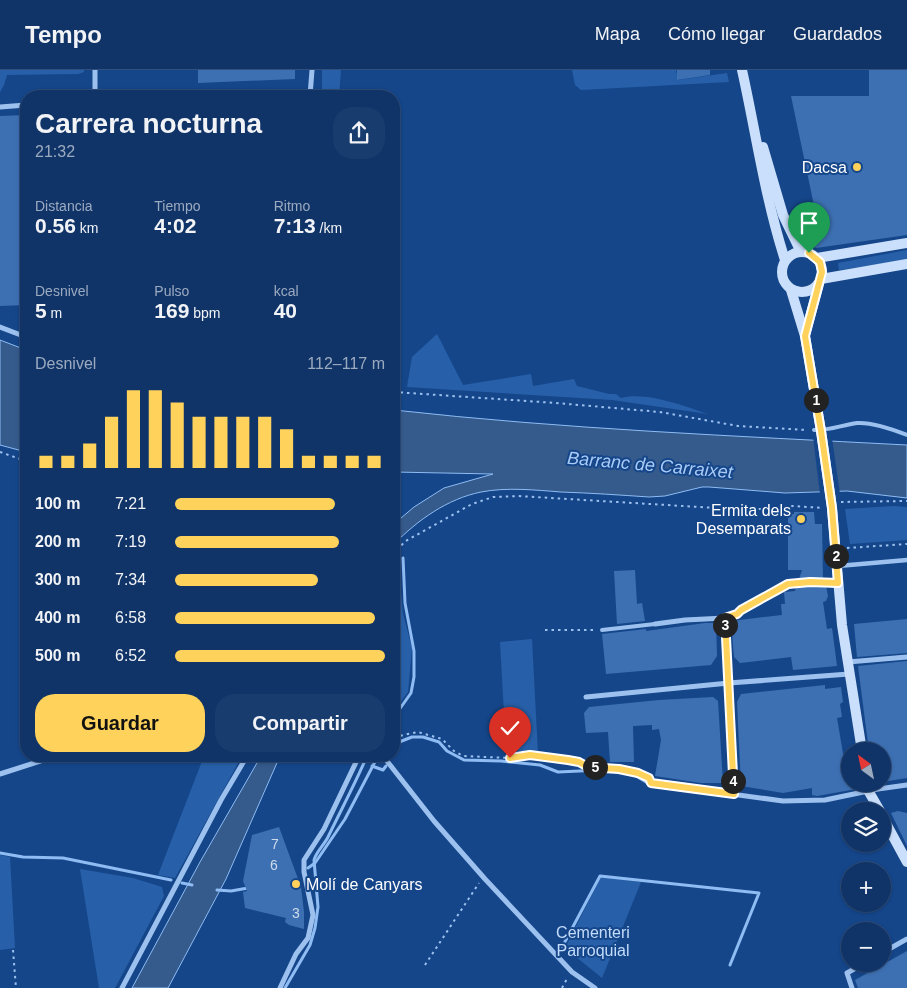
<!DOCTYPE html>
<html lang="es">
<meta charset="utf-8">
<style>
body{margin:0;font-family:Helvetica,sans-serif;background:#193c6e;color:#f1f3f6;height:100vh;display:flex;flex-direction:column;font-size:19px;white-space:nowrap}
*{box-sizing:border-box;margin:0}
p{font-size:16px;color:#9caac0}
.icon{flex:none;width:28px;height:28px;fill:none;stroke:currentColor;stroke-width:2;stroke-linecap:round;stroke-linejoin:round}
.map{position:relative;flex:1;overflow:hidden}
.sheet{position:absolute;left:20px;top:20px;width:380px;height:672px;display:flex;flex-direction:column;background:#103468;border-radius:20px;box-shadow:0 1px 4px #0004,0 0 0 1px #304f7c}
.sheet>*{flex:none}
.needle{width:32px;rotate:327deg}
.fabs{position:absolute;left:841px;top:672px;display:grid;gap:10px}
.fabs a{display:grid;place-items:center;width:50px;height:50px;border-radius:50%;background:#103468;box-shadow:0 1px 4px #0004,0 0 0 1px #304f7c;font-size:25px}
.pin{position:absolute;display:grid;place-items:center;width:42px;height:42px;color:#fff;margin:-51px -21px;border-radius:50% 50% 50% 0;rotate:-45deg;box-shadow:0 0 5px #0007}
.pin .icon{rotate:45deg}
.km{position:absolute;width:25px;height:25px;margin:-12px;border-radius:50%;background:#222;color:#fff;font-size:14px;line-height:25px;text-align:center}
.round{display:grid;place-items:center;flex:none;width:52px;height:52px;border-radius:20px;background:#193c6e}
.overview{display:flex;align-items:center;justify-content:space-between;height:85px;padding:0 15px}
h1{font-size:28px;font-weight:800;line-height:38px}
.metrics{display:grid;grid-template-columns:repeat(3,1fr);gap:8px;height:85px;padding:5px 15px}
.metrics div{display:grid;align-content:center}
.metrics b{font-size:21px;font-weight:800}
.metrics small{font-size:14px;font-weight:400}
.metrics p{font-size:14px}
.chart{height:140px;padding:10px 15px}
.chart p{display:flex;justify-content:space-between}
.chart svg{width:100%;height:90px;margin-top:5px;stroke:#ffd25b;stroke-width:6}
.primary-button{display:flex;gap:10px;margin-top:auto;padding:10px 15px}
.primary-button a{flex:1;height:58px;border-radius:20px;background:#ffd25b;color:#111;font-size:20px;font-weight:800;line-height:58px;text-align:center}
.primary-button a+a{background:#193c6e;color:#f1f3f6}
ul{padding:0 15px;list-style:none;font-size:16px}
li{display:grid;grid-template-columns:80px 60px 1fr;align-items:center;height:38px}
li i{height:12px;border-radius:6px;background:#ffd25b}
header{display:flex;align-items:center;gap:30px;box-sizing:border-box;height:70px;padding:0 25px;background:#103468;border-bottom:1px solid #304f7c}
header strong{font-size:24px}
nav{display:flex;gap:28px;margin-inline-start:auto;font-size:18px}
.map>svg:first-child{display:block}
.green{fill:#2760a9}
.water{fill:#355a8c;stroke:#8ebcf3}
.pier{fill:#15468a}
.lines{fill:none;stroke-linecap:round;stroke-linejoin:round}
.stream{stroke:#8ebcf3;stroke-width:3}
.building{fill:#3d70b3}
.path{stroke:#9cc1ef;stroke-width:2;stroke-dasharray:2.5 4;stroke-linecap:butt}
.service{stroke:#9cc1ef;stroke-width:4}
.pedestrian{stroke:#9cc1ef;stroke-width:4.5}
.minor{stroke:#9cc1ef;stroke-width:5}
.secondary{stroke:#cadffb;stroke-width:10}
.route-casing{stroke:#fff;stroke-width:10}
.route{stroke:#ffd25b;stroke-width:6}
.poi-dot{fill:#ffd25b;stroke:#15468a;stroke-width:2}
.labels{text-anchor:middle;stroke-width:4;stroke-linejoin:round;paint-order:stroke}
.number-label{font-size:14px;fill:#cedbec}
.poi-label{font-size:16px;fill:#fff;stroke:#15468a;text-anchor:end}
.park-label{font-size:16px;fill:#c3dcfb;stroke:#15468a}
.water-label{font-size:18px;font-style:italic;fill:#a8cbf7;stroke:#15468a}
</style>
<header>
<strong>Tempo</strong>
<nav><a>Mapa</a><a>Cómo llegar</a><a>Guardados</a></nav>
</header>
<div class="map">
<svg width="907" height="918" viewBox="0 0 907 918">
<rect width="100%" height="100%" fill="#15468a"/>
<g class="green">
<polygon points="0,0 84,0 84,2 78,4 7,5 4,15 0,22"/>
<polygon points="322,0 341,0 339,26 322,26"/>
<polygon points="572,0 676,0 678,10 727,3 729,12 581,20 575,15"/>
<polygon points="907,180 907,190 839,200 838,193"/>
<path d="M437 264 463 315 531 304 533 316 574 309 577 316 609 324H616L621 328C645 321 685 336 708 344L612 330 407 317 412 287Z"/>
<polygon points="894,436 907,437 907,470 850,474 845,439"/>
<polygon points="395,499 399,500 403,544 412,578 408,622 394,641 394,502"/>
<polygon points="532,569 538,684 506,679 500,572"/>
<polygon points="204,686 242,686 175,808 158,805"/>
<polygon points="0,785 10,787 15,878 0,880"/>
<polygon points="80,799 133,808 162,817 164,826 115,918 99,918"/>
<polygon points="601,807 641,812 602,908 565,878"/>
</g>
<g class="water">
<polygon points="0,270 26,280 26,382 0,375"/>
<path d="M394 340C564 359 736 366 907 375V428L847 421 785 423 709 417H702L665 426 649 427C620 425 591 423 561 422 535 420 507 417 481 422 447 429 418 450 394 474V454L414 437 444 418 493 404 394 402Z"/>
<polygon points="261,686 280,686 226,809 168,918 132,918 200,792"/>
</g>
<polygon class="pier" points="813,367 832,368 840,424 820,424"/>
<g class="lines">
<g class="stream">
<polyline points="394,647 411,623 414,607 414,581 405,533 403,488"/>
<polyline points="394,674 412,667 423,667 439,672 447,681 464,690 501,691 540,695 558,702 601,700 618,702 633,704 646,712"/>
<polyline points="372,696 383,700 386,696"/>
<polyline points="0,783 23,787 63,788 171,810"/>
<polyline points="308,798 315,793 345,749 377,688"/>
<polyline points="182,813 192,815"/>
<polyline points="217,820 231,821 248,818"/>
<polyline points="560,881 600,806 759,823 730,895"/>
<path d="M285 918 310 875 315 858 318 837 314 790C316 782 324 775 328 767 341 740 355 714 367 686"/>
</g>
</g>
<g class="building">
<polygon points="198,0 295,0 295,9 198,13"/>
<polygon points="677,0 710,0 710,5 677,10"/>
<polygon points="869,0 907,0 907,165 816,178 807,171 804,154 807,146 816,145 791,26 869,26"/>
<polygon points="26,45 26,235 0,236 0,46"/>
<polygon points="794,442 814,442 815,454 822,454 823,509 799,509 802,500 788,500 788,444 794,444"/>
<polygon points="635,500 637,534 642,533 645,551 617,554 614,501"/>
<polygon points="811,516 826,516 828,526 826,531 823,532 827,559 832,558 837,596 793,600 791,587 740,593 734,587 731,551 782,545 781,534 785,534 784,522 795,521 796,517"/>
<polygon points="907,549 907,583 857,587 854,554"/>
<polygon points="705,553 716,553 717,586 711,595 606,604 602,564 646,559 646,561"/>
<polygon points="907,591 907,708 882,712 882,681 869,681 858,596"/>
<polygon points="825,615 825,619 841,617 843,632 840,634 842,647 837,648 846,701 850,701 850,714 861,714 862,718 817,726 812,725 812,718 783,723 741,716 737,632 741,624"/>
<polygon points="713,627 718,631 723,713 701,713 655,706 661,670 659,659 652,660 652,655 633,656 634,692 610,692 608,662 586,663 584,643 589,637 659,630"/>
<polygon points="898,741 907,743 907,776 891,743"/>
<polygon points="279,757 301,817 304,842 304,859 289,855 285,852 286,848 245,838 243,822 247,821 243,811 252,765"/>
<polygon points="907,881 907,918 858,918 855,910"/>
</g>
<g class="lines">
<g class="path">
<polyline points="394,322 556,333 660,342 738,356 807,360"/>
<polyline points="0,382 26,391"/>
<polyline points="20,389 26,398"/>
<polyline points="841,432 907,431"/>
<polyline points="847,478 907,474"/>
<polyline points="394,486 404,472 472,434 493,427 518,426 749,440 793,436 823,438"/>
<polyline points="545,560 595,560"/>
<polyline points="394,667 418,662 442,669 454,681 463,686 510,688 530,685 556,688 579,692 587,697 619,699 638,703 648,707"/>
<polyline points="13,880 16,918"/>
<polyline points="425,895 479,813"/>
<polyline points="562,918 568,907"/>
</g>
<g class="service">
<path d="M814 360C828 361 842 355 857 353 873 352 892 359 907 365"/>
<polyline points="725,548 737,545 741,541 787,514 811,512 838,513"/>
<polyline points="602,560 655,554"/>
</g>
<polyline class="pedestrian" points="838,496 907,490"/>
<g class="minor">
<polyline points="95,26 95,0"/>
<polyline points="255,26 310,24"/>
<polyline points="310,26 312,0"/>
<polyline points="0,37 26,35"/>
<polyline points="0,257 26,267"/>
<polyline points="655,554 685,550 725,548 734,724"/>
<polyline points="848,592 907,587"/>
<polyline points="586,627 729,613 849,604"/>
<polyline points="383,686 434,751 485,809 572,902 595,918"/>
<polyline points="0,704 56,686"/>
<polyline points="651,713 783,731 825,730 878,719 907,715"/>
<polyline points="882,883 907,869"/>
<polyline points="122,918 221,730 247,686"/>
<polyline points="280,918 296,884 308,868 313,845 304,802 304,790 324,759 359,686"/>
<polyline points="852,918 847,903 863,894"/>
</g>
<g class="secondary">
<path d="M742 0C756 63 765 128 785 190"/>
<polyline points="763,77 783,145 801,182"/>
<circle cx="802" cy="202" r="20"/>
<polyline points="817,188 907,173"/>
<polyline points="821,209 907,194"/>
<polyline points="791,220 805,266 821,361 832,438 842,555 862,681"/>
<polyline points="805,265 819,214"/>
<polyline points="868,714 869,722 880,741"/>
<polyline points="882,746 907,792"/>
</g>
</g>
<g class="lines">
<g class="route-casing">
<polyline id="route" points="510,688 530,685 568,690 579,692 588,697 619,699 638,703 649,708 651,713 734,724 725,548 737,544 741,540 788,514 810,512 838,513 832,438 821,361 805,266 822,202 820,192 809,183"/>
</g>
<use href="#route" class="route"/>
</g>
<g class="poi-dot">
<circle cx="857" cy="97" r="5"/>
<circle cx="801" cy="449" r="5"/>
<circle cx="296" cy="814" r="5"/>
</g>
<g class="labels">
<g class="number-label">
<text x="275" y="779">7</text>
<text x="274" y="800">6</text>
<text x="296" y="848">3</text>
</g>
<g class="poi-label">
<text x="847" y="103">Dacsa</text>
<text x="791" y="446">Ermita dels<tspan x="791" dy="18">Desemparats</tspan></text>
<text x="306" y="820" text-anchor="start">Molí de Canyars</text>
</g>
<g class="park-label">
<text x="593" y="868">Cementeri<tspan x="593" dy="18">Parroquial</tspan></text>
</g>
<g class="water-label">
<text transform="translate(650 395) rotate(5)" y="6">Barranc de Carraixet</text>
</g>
</g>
</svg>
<div class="fabs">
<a><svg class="needle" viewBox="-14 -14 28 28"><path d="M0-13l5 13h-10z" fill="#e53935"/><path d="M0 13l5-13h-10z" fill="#9caac0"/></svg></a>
<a><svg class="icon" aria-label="layers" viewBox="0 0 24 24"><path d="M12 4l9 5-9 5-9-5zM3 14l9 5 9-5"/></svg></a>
<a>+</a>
<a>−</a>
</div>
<div class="pin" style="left:809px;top:183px;background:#1e9e55"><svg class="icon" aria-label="arrive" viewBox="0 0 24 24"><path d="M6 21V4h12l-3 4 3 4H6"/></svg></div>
<div class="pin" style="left:510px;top:688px;background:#d93025"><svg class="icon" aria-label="check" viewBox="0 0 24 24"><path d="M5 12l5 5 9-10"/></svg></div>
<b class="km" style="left:816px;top:330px">1</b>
<b class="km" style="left:836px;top:486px">2</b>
<b class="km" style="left:725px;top:555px">3</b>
<b class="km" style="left:733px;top:711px">4</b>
<b class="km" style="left:595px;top:697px">5</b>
<section class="sheet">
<div class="overview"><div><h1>Carrera nocturna</h1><p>21:32</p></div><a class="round"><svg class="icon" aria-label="share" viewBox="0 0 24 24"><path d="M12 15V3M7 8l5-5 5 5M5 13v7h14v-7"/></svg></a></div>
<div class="metrics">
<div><p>Distancia</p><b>0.56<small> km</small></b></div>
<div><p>Tiempo</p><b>4:02</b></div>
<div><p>Ritmo</p><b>7:13<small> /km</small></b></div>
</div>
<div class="metrics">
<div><p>Desnivel</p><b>5<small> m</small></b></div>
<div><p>Pulso</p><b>169<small> bpm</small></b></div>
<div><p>kcal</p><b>40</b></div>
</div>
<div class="chart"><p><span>Desnivel</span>112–117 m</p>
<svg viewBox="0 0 160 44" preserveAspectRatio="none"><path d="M5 44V38M15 44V38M25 44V32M35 44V19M45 44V6M55 44V6M65 44V12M75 44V19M85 44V19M95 44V19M105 44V19M115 44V25M125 44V38M135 44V38M145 44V38M155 44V38"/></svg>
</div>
<ul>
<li><b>100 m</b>7:21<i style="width:76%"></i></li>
<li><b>200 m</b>7:19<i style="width:78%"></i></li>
<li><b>300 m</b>7:34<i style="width:68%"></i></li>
<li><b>400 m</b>6:58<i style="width:95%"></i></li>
<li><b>500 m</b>6:52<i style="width:100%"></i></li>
</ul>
<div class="primary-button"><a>Guardar</a><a>Compartir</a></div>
</section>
</div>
